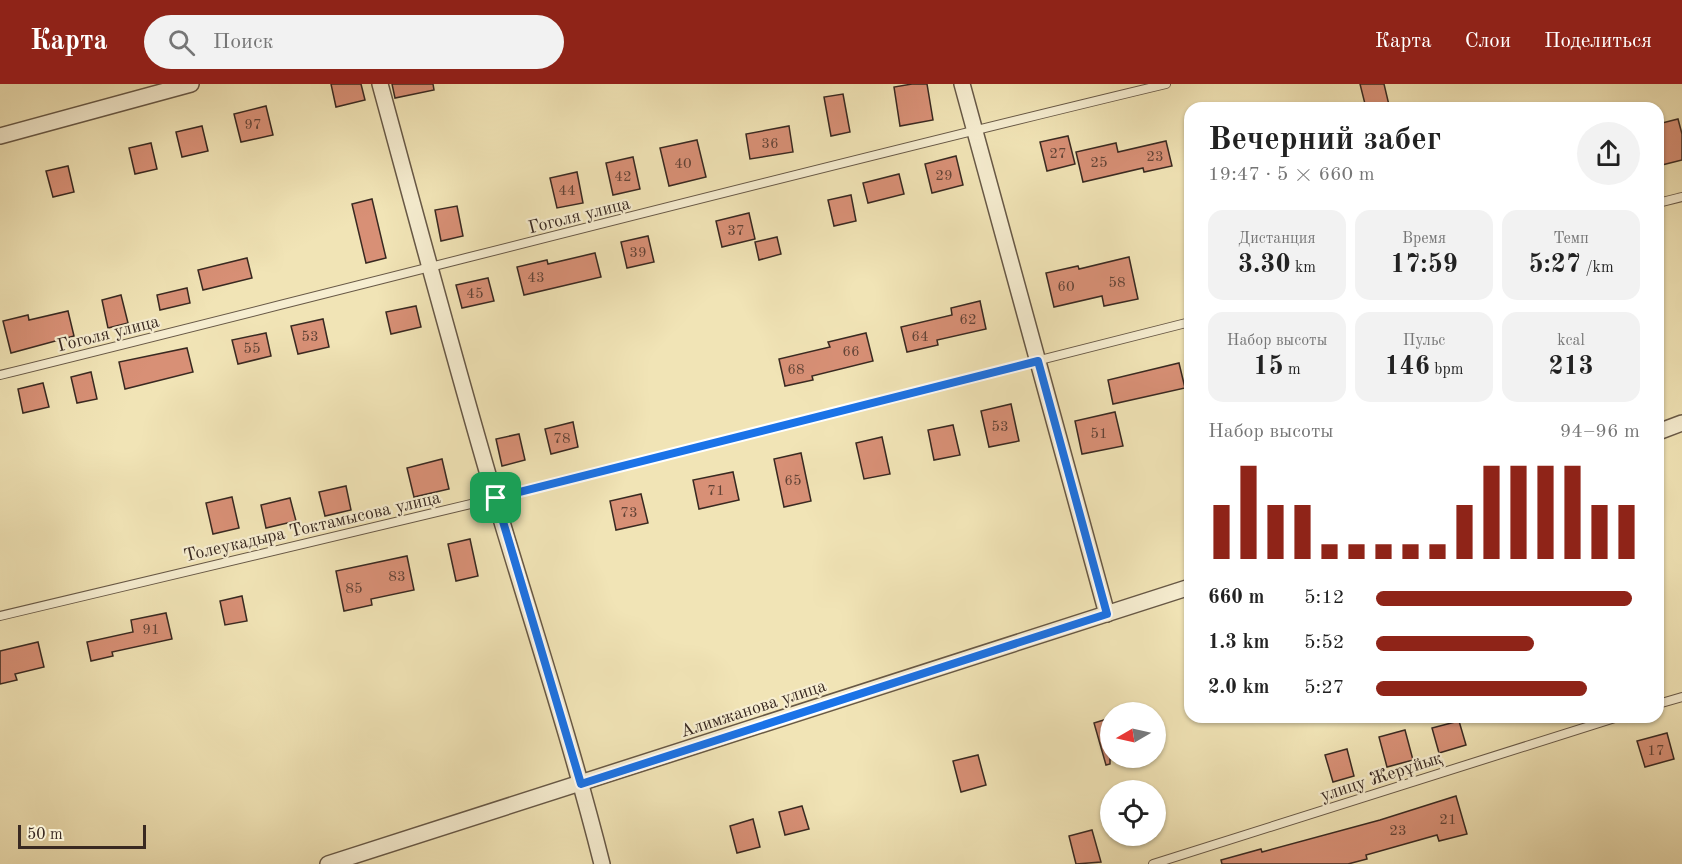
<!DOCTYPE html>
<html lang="ru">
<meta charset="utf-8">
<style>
body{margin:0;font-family:"Old Standard TT",serif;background:#f2f2f2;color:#222;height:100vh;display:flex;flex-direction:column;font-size:22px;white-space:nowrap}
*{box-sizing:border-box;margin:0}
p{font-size:20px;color:#767676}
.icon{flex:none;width:33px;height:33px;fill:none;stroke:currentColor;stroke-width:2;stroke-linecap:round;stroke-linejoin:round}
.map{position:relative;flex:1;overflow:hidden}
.side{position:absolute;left:1184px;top:18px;width:480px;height:621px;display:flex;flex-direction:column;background:#fff;border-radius:18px;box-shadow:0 2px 4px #0004}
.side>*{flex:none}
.needle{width:39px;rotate:261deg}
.fabs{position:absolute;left:1100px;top:618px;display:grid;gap:12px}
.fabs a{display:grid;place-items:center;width:66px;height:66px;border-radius:50%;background:#fff;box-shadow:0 2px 4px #0004;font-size:30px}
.scale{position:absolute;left:18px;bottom:15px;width:128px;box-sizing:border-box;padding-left:6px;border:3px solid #392921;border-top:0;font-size:16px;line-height:21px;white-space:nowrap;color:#392921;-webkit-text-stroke:4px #f6edd0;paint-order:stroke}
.pin{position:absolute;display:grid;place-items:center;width:51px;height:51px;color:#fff;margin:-26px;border-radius:12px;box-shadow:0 3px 9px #0006}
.round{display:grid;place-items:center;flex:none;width:63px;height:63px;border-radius:32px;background:#f2f2f2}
.headline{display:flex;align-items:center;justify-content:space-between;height:102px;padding:0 24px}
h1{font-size:33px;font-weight:800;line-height:45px}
.metrics{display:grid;grid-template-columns:repeat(3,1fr);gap:9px;height:102px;padding:6px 24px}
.metrics div{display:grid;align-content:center;border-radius:15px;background:#f2f2f2;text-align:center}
.metrics b{font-size:26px;font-weight:800}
.metrics small{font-size:16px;font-weight:400}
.metrics p{font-size:16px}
.chart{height:168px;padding:12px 24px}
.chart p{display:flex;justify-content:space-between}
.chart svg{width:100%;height:108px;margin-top:6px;stroke:#8f2418;stroke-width:6}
ul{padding:0 24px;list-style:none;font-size:20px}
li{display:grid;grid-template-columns:96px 72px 1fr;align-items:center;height:45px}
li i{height:15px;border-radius:8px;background:#8f2418}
header{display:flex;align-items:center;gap:36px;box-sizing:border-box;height:84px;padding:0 30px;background:#8f2418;color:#fff}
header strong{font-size:28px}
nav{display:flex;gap:33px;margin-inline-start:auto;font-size:21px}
.search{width:420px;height:54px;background:#f2f2f2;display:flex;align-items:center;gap:15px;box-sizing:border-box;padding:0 21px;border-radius:33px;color:#767676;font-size:22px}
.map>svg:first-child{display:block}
.building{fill:#d89076;stroke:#392921;stroke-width:1.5}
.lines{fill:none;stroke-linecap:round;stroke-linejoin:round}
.lane-casing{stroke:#675846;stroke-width:10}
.street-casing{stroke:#675846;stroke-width:18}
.lane{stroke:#f6edd0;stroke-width:8}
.street{stroke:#f6edd0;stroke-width:15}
.route-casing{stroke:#fff;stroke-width:12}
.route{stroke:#1a73e8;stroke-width:8}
.labels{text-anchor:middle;stroke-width:4.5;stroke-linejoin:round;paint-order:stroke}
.number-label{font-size:15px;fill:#614336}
.street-label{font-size:18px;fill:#392921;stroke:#f6edd0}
</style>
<header>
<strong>Карта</strong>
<div class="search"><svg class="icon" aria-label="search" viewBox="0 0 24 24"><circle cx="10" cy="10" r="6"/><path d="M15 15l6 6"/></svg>Поиск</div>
<nav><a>Карта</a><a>Слои</a><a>Поделиться</a></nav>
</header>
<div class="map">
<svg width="1682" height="780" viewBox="0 0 1682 780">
<rect width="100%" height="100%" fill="#f1e4b6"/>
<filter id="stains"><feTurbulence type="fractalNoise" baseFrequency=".00333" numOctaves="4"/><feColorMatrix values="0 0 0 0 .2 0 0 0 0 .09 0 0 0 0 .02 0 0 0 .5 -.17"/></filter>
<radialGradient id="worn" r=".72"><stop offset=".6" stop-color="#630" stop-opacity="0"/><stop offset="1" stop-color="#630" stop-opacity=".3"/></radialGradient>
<g class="building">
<polygon points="331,0 361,0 365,16 336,23"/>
<polygon points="392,0 433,0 434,6 395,14"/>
<polygon points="912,0 927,0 933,36 900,42 894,3"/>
<polygon points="1360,0 1384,0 1389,21 1366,24"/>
<polygon points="843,10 850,48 831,52 824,13"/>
<polygon points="266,22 273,51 241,58 234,30"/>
<polygon points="1678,35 1682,50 1682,76 1658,82 1658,40"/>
<polygon points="202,42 208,67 182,73 176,48"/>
<polygon points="789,42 793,68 750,75 746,50"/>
<polygon points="1068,52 1075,80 1047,87 1040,58"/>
<polygon points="697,56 706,93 669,102 660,64"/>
<polygon points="1166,57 1172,82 1144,88 1143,84 1083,98 1076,68 1116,59 1118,68"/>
<polygon points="151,59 157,85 135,90 129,64"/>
<polygon points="956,72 963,101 932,109 925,80"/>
<polygon points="633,73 640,105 613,111 606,79"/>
<polygon points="68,82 74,108 53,113 46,87"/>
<polygon points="577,88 583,119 557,124 550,94"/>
<polygon points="899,90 904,110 868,119 863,99"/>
<polygon points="851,111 856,137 834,142 828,116"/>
<polygon points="372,115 386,174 366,179 352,120"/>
<polygon points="457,122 463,152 441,157 435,126"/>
<polygon points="749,129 755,155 722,163 716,137"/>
<polygon points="648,152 654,178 627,184 621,158"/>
<polygon points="777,153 781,170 759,176 755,158"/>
<polygon points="595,169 601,193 524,211 517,183 547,176 548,180"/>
<polygon points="1129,173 1138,215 1104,222 1102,212 1054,223 1046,189 1078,182 1079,185"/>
<polygon points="247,174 252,194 203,206 198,186"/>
<polygon points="488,194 494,217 462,224 456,201"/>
<polygon points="187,204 190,219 160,226 157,211"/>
<polygon points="121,211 128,239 108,244 102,216"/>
<polygon points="980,217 986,245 937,256 938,261 907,268 901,243 952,231 951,224"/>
<polygon points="416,222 421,243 391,250 386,228"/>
<polygon points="68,227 74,252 11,269 3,237 28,231 29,236"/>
<polygon points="323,235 329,263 298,270 291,242"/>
<polygon points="266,249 271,272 238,280 232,256"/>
<polygon points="866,249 873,277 812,292 813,296 785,302 779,275 830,263 828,258"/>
<polygon points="187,264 193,288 125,305 119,278"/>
<polygon points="1179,279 1185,304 1113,320 1108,296"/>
<polygon points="91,288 97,315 77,319 71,293"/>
<polygon points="43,299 49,323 23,329 18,305"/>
<polygon points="1011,320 1019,357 989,363 981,327"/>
<polygon points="1115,328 1123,362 1082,370 1075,337"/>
<polygon points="573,338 578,363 551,370 545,345"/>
<polygon points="953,341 960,371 934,376 928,346"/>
<polygon points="519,350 525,376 502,382 496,355"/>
<polygon points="882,353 890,390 864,395 856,359"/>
<polygon points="801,369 811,417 784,423 774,375"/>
<polygon points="442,375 449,405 414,413 407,384"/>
<polygon points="733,388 739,416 699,425 693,396"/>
<polygon points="346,402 351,426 325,432 319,408"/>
<polygon points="641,410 648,439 616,446 610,417"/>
<polygon points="232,413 239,444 213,450 206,419"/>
<polygon points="290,414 296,437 266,444 261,421"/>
<polygon points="470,455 478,492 456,497 448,460"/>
<polygon points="407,472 414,506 371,515 372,521 344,527 336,487"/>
<polygon points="242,512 247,537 225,541 220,517"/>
<polygon points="166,529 172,555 112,568 113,572 91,577 87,558 133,548 131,536"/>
<polygon points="38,558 44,583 15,590 17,596 0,600 0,567"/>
<polygon points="1110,634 1110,680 1106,681 1094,639"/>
<polygon points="1459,637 1466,661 1439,669 1432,644"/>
<polygon points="1405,646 1413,676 1387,683 1379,653"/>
<polygon points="1667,649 1674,675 1645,683 1637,657"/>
<polygon points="1347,665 1354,692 1333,698 1325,671"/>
<polygon points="978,671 986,701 961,708 953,677"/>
<polygon points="1456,712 1467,750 1439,757 1437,751 1366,771 1367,775 1348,780 1222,780 1221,776 1261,765 1262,768 1380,736"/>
<polygon points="802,722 809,745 785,751 779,728"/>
<polygon points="753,735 760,763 737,769 730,742"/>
<polygon points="1092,746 1101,778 1076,780 1069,752"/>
</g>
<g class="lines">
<g class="lane-casing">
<g id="lane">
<polyline points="1658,119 1682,113"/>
<path d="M0 291C389 195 777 93 1166 0"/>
<polyline points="0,532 496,414 1190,238"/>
<polyline points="1658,620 1682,613"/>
<polyline points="1153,780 1618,633"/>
</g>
</g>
<g class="street-casing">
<g id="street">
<path d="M380 0C419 143 457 286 499 428 534 545 572 661 602 780"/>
<polyline points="962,0 1107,530"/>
<polyline points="0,52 191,0"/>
<polyline points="1658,348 1682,339"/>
<polyline points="328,780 1190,503"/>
</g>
</g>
<use href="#lane" class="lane"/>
<use href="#street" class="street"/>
</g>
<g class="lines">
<g class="route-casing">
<polygon id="route" points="1038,277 1107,530 581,700 496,414"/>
</g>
<use href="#route" class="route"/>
</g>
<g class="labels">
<g class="number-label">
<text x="253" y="45">97</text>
<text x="770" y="64">36</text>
<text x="1058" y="74">27</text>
<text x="1155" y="77">23</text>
<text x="1099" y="83">25</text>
<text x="683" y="84">40</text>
<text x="944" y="96">29</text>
<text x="623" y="97">42</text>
<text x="567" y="111">44</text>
<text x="736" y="151">37</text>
<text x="638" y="173">39</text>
<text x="536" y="198">43</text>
<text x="1117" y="203">58</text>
<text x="1066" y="207">60</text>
<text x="475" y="214">45</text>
<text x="968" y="240">62</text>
<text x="310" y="257">53</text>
<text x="920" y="257">64</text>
<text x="252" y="269">55</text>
<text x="851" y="272">66</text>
<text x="796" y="290">68</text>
<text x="1000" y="347">53</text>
<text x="1099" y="354">51</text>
<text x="562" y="359">78</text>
<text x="793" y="401">65</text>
<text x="716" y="411">71</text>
<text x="629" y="433">73</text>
<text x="397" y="497">83</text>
<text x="354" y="509">85</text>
<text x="151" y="550">91</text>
<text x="1656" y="671">17</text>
<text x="1448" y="740">21</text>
<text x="1398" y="751">23</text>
</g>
<g class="street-label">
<text transform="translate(579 131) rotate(-14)" y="6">Гоголя улица</text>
<text transform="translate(108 249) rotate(-14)" y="6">Гоголя улица</text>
<text transform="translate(312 442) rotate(-13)" y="6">Толеукадыра Токтамысова улица</text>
<text transform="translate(753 624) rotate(-18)" y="6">Алимжанова улица</text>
<text transform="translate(1381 692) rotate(-18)" y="6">улицу Жерұйық</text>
</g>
</g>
<rect width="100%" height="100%" filter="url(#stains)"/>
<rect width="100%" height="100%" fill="url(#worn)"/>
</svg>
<div class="fabs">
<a><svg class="needle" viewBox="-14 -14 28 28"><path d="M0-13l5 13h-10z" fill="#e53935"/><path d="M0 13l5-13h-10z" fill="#767676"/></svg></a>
<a><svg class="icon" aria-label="locate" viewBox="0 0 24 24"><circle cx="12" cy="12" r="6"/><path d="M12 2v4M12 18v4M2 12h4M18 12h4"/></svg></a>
</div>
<div class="scale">50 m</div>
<div class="pin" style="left:496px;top:414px;background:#1e9e55"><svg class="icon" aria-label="arrive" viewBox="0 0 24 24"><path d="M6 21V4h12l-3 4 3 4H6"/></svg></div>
<section class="side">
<div class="headline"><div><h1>Вечерний забег</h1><p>19:47 · 5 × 660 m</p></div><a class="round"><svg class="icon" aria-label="share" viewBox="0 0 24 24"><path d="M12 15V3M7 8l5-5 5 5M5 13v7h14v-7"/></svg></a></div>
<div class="metrics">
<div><p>Дистанция</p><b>3.30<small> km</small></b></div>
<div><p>Время</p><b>17:59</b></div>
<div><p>Темп</p><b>5:27<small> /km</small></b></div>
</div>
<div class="metrics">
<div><p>Набор высоты</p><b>15<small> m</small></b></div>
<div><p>Пульс</p><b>146<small> bpm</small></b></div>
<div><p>kcal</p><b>213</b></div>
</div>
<div class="chart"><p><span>Набор высоты</span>94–96 m</p>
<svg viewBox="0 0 160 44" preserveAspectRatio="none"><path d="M5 44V22M15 44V6M25 44V22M35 44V22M45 44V38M55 44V38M65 44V38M75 44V38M85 44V38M95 44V22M105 44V6M115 44V6M125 44V6M135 44V6M145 44V22M155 44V22"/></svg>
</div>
<ul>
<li><b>660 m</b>5:12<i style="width:97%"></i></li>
<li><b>1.3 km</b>5:52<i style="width:60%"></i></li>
<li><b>2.0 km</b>5:27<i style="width:80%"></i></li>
</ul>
</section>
</div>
